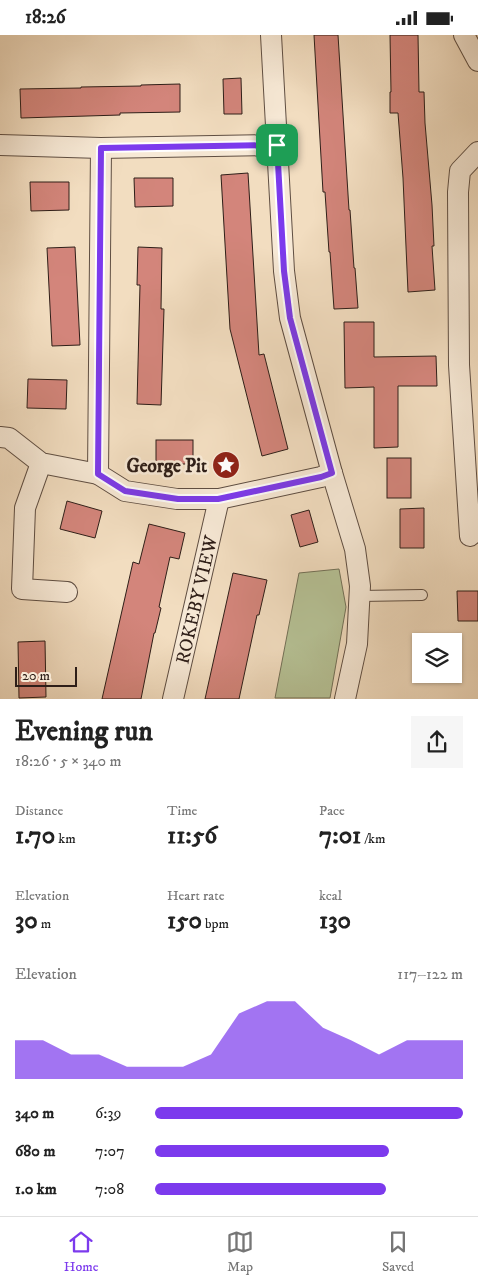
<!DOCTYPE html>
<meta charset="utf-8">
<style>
body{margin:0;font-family:"IM FELL DW Pica",serif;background:#f6f6f6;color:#222;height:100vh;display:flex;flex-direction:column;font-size:19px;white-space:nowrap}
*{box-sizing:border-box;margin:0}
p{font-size:16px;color:#767676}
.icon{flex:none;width:28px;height:28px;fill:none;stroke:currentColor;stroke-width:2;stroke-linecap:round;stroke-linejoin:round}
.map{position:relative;height:664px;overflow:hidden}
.side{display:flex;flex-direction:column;background:#fff;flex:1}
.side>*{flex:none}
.tools{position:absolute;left:412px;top:598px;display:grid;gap:10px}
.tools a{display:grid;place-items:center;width:50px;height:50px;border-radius:0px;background:#fff;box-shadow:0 1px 4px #0004;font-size:25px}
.scale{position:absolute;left:15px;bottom:12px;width:62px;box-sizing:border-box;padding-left:5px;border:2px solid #2e1e18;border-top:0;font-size:14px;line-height:18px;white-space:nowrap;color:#2e1e18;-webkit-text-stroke:4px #f7e9d6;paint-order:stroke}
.pin{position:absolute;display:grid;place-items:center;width:42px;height:42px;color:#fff;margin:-21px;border-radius:10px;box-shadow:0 2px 8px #0006}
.round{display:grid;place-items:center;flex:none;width:52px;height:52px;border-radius:0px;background:#f6f6f6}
.headline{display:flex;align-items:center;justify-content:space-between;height:85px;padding:0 15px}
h1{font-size:28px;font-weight:700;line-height:38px}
.stats{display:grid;grid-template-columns:repeat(3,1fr);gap:8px;height:85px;padding:5px 15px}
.stats div{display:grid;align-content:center}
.stats b{font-size:25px;font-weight:700}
.stats small{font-size:14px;font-weight:400}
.stats p{font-size:14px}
.chart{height:140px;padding:10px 15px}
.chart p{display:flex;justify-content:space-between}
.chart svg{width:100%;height:90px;margin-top:5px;fill:#7c3aed;opacity:.7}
ul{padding:0 15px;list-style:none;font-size:16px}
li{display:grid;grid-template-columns:80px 60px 1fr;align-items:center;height:38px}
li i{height:12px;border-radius:6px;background:#7c3aed}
.status{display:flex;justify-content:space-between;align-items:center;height:35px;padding:0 25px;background:#fff;direction:ltr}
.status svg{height:14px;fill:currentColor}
.tabs{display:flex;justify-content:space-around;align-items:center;height:70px;border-top:1px solid #e0e0e0;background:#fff;font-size:14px;color:#767676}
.tabs a{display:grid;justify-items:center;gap:2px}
.tabs .current{color:#7c3aed}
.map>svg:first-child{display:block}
.green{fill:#b6c296;stroke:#727057}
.building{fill:#d3857b;stroke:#2e1e18}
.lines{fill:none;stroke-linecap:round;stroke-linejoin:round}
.lane-casing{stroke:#5f4e42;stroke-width:12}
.street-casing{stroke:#5f4e42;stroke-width:22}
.lane{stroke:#f7e9d6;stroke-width:10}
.street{stroke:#f7e9d6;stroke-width:20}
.route-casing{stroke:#fff;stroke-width:10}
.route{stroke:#7c3aed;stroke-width:6}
.labels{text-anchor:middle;stroke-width:5;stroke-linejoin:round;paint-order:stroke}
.poi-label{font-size:19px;font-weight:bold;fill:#2e1e18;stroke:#f7e9d6;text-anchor:end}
.street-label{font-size:19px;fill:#2e1e18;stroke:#f7e9d6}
</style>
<div class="status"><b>18:26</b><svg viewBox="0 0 49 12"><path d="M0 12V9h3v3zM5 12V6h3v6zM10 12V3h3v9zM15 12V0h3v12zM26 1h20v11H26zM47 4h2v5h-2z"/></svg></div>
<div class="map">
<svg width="478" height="664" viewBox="0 0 478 664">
<rect width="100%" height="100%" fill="#f2ddc0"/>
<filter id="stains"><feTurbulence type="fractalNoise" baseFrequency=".004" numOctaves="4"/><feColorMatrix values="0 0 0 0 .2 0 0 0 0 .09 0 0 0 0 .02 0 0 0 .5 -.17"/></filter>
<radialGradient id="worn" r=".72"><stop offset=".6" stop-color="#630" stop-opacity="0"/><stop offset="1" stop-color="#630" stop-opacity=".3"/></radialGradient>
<polygon class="green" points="339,534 346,572 330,663 275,663 299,538"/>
<g class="building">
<polygon points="314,0 338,0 349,175 350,175 354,233 355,233 358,273 334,274 330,217 329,217 325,157 323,157"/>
<polygon points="390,0 418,0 419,57 424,57 425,88 432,170 434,211 432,211 435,255 408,257 403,143 398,78 390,78 390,57 391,57"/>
<polygon points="241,43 242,79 224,79 223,44"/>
<polygon points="180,49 180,77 120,78 120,80 21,83 20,54 81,53 81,52 141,51 141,50"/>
<polygon points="248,138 259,320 264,319 288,414 262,421 230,294 221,140"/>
<polygon points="134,143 173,143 173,171 135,172"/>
<polygon points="30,147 69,147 69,175 31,176"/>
<polygon points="75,212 80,310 52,311 47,213"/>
<polygon points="138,212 162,213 161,274 164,274 161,370 137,369 140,250 137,250"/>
<polygon points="344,287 374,287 374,322 436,321 437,351 398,351 398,412 374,413 374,352 345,353"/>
<polygon points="28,344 67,345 66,374 27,373"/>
<rect x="156" y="405" width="37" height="24"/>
<rect x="387" y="423" width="24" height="40"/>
<polygon points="67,466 102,476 95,503 60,494"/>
<polygon points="424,473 424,513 400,513 400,474"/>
<polygon points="309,475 318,507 300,512 291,480"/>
<polygon points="149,489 185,498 179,524 170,522 159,572 161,573 155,598 154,598 141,664 102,664 133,527 139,529"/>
<polygon points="233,538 267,545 259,580 257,580 239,664 205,664"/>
<polygon points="457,556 478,556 478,586 458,586"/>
<polygon points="45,606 46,662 19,663 18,607"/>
</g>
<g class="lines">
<g class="lane-casing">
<polyline id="lane" points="360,561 422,560"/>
</g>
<g class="street-casing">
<g id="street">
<polyline points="271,0 284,236 290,283 332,438 355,514 360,551 357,609 345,664"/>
<polyline points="464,0 478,26"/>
<polyline points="0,110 101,113 277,110"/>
<polyline points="101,113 98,439 125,456 177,464 219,464 321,442 332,438"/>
<polyline points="0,402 9,403 41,428 98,439"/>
<polyline points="41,428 25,473 22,554 67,557"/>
<polyline points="470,501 459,330 458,157 460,136 478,117"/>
<path id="s1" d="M173 664 219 464"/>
</g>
</g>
<use href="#lane" class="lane"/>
<use href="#street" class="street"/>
</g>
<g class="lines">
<g class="route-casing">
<polygon id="route" points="277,110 284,236 290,283 332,438 321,442 218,464 178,464 125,456 98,439 101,113"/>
</g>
<use href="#route" class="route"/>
</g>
<defs>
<g id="sight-disc" transform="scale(1.4375)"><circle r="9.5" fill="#8f2418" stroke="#f7e9d6"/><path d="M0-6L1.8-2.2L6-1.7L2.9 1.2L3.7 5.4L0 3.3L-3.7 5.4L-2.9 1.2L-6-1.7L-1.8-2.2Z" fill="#fff"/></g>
</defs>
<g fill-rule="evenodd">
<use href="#sight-disc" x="226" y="430"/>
</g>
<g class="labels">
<g class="poi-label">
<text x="207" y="437">George Pit</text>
</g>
<g class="street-label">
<text dy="7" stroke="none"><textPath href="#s1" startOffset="102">ROKEBY VIEW</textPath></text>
</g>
</g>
<rect width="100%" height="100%" filter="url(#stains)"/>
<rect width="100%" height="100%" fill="url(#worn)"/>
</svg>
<div class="tools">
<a><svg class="icon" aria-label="layers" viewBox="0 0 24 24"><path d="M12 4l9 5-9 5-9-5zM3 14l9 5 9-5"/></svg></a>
</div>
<div class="scale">20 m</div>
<div class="pin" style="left:277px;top:110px;background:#1e9e55"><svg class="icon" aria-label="arrive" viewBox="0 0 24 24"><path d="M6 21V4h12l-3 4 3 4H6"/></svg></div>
</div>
<section class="side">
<div class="headline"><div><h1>Evening run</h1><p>18:26 · 5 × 340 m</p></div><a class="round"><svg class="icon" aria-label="share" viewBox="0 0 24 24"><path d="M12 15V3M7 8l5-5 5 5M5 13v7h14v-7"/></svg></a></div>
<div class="stats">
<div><p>Distance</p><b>1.70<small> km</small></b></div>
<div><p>Time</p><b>11:56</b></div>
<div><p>Pace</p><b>7:01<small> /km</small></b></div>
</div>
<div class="stats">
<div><p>Elevation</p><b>30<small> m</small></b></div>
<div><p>Heart rate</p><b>150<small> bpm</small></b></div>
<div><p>kcal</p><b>130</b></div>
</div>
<div class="chart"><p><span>Elevation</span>117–122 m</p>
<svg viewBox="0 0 160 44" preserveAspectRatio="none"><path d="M0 44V25L10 25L20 32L30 32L40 38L50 38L60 38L70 32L80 12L90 6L100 6L110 19L120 25L130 32L140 25L150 25L160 25V44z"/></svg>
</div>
<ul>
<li><b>340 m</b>6:39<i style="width:100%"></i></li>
<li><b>680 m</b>7:07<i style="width:76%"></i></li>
<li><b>1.0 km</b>7:08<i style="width:75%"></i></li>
</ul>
</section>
<nav class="tabs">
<a class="current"><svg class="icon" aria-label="home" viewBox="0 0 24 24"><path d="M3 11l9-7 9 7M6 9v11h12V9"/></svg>Home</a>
<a><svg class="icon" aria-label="map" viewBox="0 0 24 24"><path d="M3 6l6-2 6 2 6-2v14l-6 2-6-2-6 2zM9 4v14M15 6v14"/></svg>Map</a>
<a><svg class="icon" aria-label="saved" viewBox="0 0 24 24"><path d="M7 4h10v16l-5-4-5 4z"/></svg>Saved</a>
</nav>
